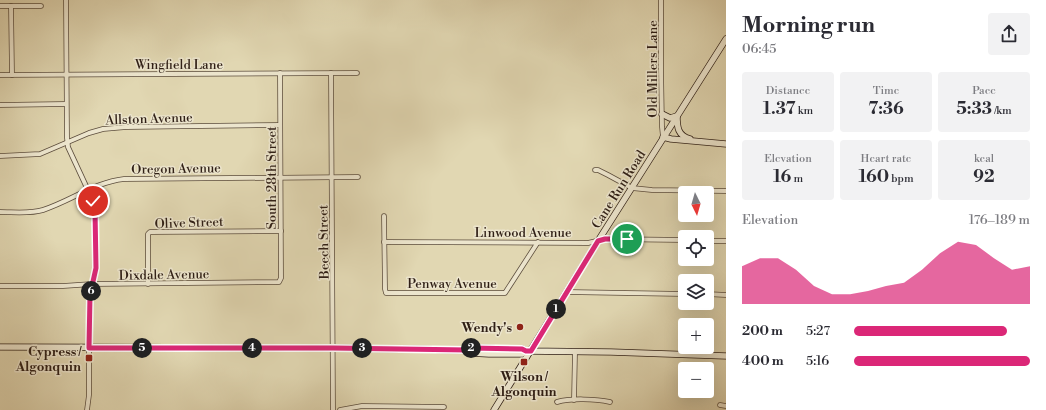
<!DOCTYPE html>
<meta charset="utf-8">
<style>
body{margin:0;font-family:"Libre Bodoni",serif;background:#f2f2f3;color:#2b2b33;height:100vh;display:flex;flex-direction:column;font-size:15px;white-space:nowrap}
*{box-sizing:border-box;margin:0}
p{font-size:13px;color:#7c7c81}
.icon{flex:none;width:22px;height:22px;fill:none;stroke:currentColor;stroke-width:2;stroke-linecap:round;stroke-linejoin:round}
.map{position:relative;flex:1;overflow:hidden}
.panel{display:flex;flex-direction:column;background:#fff;width:320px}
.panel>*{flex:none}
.needle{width:26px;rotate:175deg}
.controls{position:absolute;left:678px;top:186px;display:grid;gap:8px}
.controls a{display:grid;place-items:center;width:36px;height:36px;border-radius:4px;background:#fff;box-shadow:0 4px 16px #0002;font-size:20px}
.pin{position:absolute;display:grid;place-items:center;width:34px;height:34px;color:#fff;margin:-17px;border:2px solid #fff;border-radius:50%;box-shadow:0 1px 4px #0007}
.km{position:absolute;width:20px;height:20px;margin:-10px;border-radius:50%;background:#222;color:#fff;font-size:11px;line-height:20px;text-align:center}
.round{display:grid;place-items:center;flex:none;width:42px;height:42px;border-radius:4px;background:#f2f2f3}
.summary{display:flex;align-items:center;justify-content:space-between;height:68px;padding:0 16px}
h1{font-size:22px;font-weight:800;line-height:30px}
.metrics{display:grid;grid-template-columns:repeat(3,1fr);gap:6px;height:68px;padding:4px 16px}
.metrics div{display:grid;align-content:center;border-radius:4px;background:#f2f2f3;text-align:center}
.metrics b{font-size:17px;font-weight:800}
.metrics small{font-size:11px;font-weight:400}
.metrics p{font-size:11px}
.chart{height:112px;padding:8px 16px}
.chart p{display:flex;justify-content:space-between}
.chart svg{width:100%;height:72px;margin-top:4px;fill:#db2777;opacity:.7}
ul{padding:0 16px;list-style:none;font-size:13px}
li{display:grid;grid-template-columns:64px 48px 1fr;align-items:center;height:30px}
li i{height:10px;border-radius:5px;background:#db2777}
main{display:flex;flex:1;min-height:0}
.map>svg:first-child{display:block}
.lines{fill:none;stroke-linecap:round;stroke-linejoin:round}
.street-casing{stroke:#5c4d3d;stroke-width:5.5}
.secondary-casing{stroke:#2f1f16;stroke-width:7}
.street{stroke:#ece5cd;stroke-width:4}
.secondary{stroke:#ece5cd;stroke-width:5.5}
.route-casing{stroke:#fff;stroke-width:8}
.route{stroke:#db2777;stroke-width:5}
.poi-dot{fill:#8f2418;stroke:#ece5cd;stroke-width:1.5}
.labels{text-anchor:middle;stroke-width:3;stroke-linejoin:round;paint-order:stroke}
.street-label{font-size:13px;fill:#2f1f16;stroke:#ece5cd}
.poi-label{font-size:13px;font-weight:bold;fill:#2f1f16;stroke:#ece5cd;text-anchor:end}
</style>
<main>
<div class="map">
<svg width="726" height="410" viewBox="0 0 726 410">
<rect width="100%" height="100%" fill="#e1d7b2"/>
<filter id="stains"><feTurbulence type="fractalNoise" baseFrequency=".005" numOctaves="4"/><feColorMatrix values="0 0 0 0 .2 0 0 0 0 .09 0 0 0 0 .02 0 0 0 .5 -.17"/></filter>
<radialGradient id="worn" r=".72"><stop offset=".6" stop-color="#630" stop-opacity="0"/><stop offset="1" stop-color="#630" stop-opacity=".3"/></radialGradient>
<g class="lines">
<g class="street-casing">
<g id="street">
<polyline points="66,0 67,138 68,147 93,201 95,210 96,267 90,295 89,301 89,395 87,410"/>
<polyline points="661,0 661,69 662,127 663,137"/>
<polyline points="0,6 41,6"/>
<polyline points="11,6 12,75"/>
<polyline points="331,73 333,410"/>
<polyline points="0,75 357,73"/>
<polyline points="0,105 66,104"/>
<polyline points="0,156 40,154 89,133 103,129 126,127 280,125"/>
<polyline points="595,170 598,170 608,175 632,188 652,190 726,191"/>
<path d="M0 212C14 212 30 214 43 210 71 201 95 182 124 179L358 177"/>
<polyline points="384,216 385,289 386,293 505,293 538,242"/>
<polyline points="707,241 726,241"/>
<polyline points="384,242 588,243 605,239 685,240"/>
<polyline points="148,284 148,234 150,232 281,231"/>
<polyline points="0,286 63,286 92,284 279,282 281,278 280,73"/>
<polyline points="567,292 685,294"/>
<polyline points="707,294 726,295"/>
<polyline points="574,400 575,352"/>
<path d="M557 402C570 398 596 399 610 402"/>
<polyline points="720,405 726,406"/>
<polyline points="340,410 362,406 444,407"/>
</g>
</g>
<g class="secondary-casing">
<g id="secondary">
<path d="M662 114 670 118 677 116C677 127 678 136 690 139"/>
<polyline points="663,137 671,139 726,144"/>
<polyline points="0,347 333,348 468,350 470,348 522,349 526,351 611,352 726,356"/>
<polyline points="468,350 470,353 489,354 522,354 526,351"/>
<polyline points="494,410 598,241 726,39"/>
</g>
</g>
<use href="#street" class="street"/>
<use href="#secondary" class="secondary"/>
</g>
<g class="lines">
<g class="route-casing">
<polyline id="route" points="93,201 95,210 96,268 90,295 89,348 333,348 468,350 470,348 522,349 526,351 531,351 598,241 605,239 627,239"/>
</g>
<use href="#route" class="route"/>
</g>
<g class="poi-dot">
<circle cx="520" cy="327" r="4"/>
<rect x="85" y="354" width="8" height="8" rx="2"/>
<rect x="520" y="358" width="8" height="8" rx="2"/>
</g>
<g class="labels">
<g class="street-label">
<text x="179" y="69">Wingfield Lane</text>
<text transform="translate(652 69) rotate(-90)" y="5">Old Millers Lane</text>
<text transform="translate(149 118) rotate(-2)" y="5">Allston Avenue</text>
<text transform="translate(176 168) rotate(-1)" y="5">Oregon Avenue</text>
<text transform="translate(271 178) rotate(-90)" y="5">South 28th Street</text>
<text transform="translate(618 189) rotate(-58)" y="5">Cane Run Road</text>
<text transform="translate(189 222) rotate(-2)" y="5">Olive Street</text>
<text x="523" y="237">Linwood Avenue</text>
<text transform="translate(323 242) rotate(-91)" y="5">Beech Street</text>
<text transform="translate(164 274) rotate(-1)" y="5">Dixdale Avenue</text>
<text x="452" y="288">Penway Avenue</text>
</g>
<g class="poi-label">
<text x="512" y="332">Wendy's</text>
<text x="81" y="356">Cypress /<tspan x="81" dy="15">Algonquin</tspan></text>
<text x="524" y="381" text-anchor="middle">Wilson /<tspan x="524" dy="15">Algonquin</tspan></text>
</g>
</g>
<rect width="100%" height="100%" filter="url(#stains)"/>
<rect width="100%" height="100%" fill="url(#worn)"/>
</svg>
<div class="controls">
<a><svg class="needle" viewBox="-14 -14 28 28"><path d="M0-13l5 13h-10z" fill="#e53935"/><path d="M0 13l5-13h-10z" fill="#7c7c81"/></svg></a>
<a><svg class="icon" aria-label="locate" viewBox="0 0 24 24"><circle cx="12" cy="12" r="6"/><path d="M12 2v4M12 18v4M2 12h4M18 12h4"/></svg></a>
<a><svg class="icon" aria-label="layers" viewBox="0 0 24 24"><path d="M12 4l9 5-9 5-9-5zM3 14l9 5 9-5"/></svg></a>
<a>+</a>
<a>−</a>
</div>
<div class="pin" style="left:627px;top:239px;background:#1e9e55"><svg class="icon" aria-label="arrive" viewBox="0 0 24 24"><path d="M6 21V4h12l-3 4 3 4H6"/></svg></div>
<div class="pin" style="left:93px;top:201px;background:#d93025"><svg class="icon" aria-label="check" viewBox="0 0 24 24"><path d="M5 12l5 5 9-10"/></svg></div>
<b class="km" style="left:556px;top:309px">1</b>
<b class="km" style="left:471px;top:348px">2</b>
<b class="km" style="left:362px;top:348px">3</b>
<b class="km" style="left:252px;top:348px">4</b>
<b class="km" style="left:142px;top:348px">5</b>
<b class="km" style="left:91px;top:291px">6</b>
</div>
<section class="panel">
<div class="summary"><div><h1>Morning run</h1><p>06:45</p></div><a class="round"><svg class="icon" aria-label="share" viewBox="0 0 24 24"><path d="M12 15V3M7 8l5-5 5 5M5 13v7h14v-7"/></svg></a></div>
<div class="metrics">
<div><p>Distance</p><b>1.37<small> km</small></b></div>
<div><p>Time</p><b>7:36</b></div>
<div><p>Pace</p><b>5:33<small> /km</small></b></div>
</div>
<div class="metrics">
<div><p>Elevation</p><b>16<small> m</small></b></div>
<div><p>Heart rate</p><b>160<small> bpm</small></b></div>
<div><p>kcal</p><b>92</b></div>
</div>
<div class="chart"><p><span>Elevation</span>176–189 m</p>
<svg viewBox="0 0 160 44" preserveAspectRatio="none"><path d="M0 44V21L10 16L20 16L30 23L40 33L50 38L60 38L70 36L80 33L90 31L100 23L110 13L120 6L130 8L140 16L150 23L160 21V44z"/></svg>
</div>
<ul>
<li><b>200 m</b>5:27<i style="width:87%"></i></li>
<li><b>400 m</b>5:16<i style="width:100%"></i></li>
</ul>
</section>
</main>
